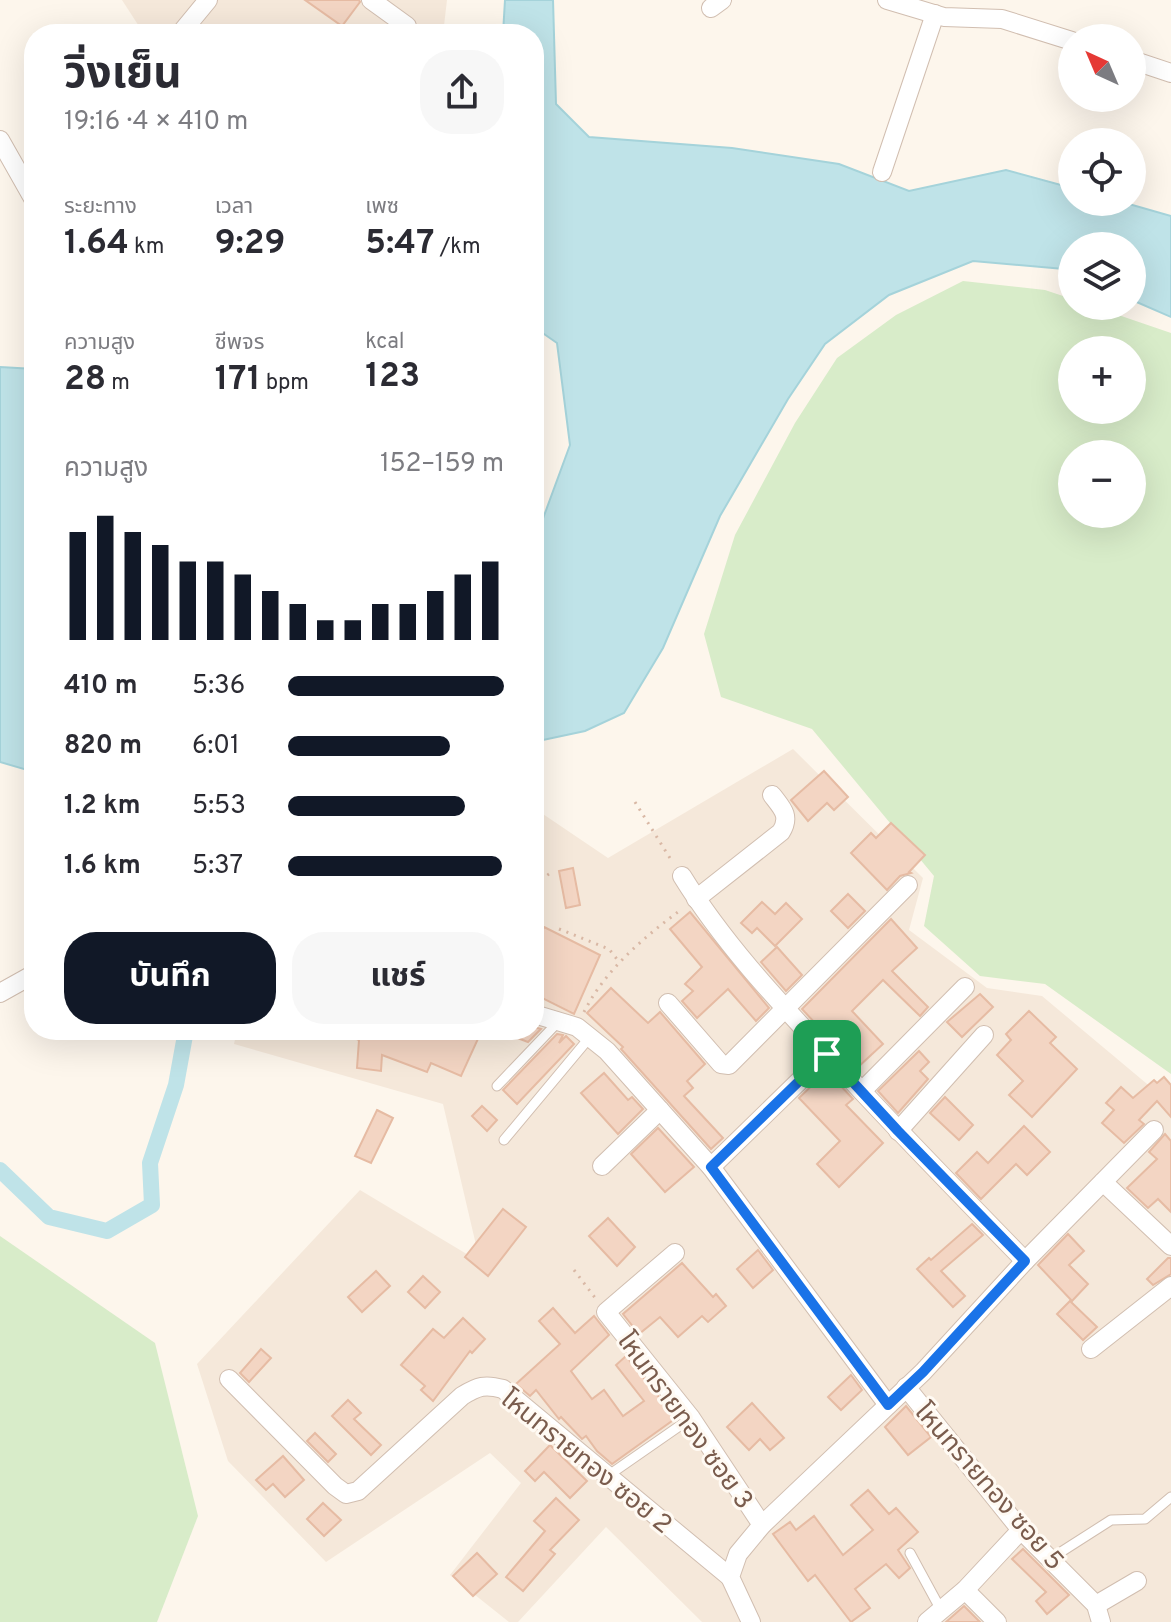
<!DOCTYPE html>
<html lang="th">
<meta charset="utf-8">
<style>
body{margin:0;font-family:Overpass,"Noto Sans Thai",sans-serif;background:#f7f7f7;color:#2b2b33;height:100vh;display:flex;flex-direction:column;font-size:30px;white-space:nowrap}
*{box-sizing:border-box;margin:0}
p{font-size:26px;color:#7c7c81}
.icon{flex:none;width:44px;height:44px;fill:none;stroke:currentColor;stroke-width:2;stroke-linecap:round;stroke-linejoin:round}
.map{position:relative;flex:1;overflow:hidden}
.panel{position:absolute;left:24px;top:24px;width:520px;height:1016px;display:flex;flex-direction:column;background:#fff;border-radius:32px;box-shadow:0 8px 32px #0002}
.panel>*{flex:none}
.needle{width:52px;rotate:316deg}
.controls{position:absolute;left:1058px;top:24px;display:grid;gap:16px}
.controls a{display:grid;place-items:center;width:88px;height:88px;border-radius:50%;background:#fff;box-shadow:0 8px 32px #0002;font-size:40px}
.pin{position:absolute;display:grid;place-items:center;width:68px;height:68px;color:#fff;margin:-34px;border-radius:16px;box-shadow:0 4px 12px #0006}
.round{display:grid;place-items:center;flex:none;width:84px;height:84px;border-radius:32px;background:#f7f7f7}
.headline{display:flex;align-items:center;justify-content:space-between;height:136px;padding:0 40px}
h1{font-size:44px;font-weight:700;line-height:60px}
.figures{display:grid;grid-template-columns:repeat(3,1fr);gap:12px;height:136px;padding:8px 40px}
.figures div{display:grid;align-content:center}
.figures b{font-size:34px;font-weight:700}
.figures small{font-size:22px;font-weight:400}
.figures p{font-size:22px}
.chart{height:224px;padding:16px 40px}
.chart p{display:flex;justify-content:space-between}
.chart svg{width:100%;height:144px;margin-top:8px;stroke:#111827;stroke-width:6}
.action{display:flex;gap:16px;margin-top:auto;padding:16px 40px}
.action a{flex:1;height:92px;border-radius:32px;background:#111827;color:#fff;font-size:32px;font-weight:700;line-height:92px;text-align:center}
.action a+a{background:#f7f7f7;color:#2b2b33}
ul{padding:0 40px;list-style:none;font-size:26px}
li{display:grid;grid-template-columns:128px 96px 1fr;align-items:center;height:60px}
li i{height:20px;border-radius:10px;background:#111827}
.map>svg:first-child{display:block}
.residential{fill:#f5e8da}
.green{fill:#d8ecc9;fill-rule:evenodd}
.water{fill:#bfe3e8;stroke:#a5d3da;stroke-width:2}
.lines{fill:none;stroke-linecap:round;stroke-linejoin:round}
.canal{stroke:#bfe3e8;stroke-width:16}
.building{fill:#f3d5c3;stroke:#e6bba3;stroke-width:2}
.lane-casing{stroke:#d1beb0;stroke-width:11}
.street-casing{stroke:#d1beb0;stroke-width:20}
.path{stroke:#d9b8a5;stroke-width:3;stroke-dasharray:2 6;stroke-linecap:butt}
.lane{stroke:#fff;stroke-width:9}
.street{stroke:#fff;stroke-width:18}
.route-casing{stroke:#fff;stroke-width:16}
.route{stroke:#1a73e8;stroke-width:10}
.labels{text-anchor:middle;stroke-width:6;stroke-linejoin:round;paint-order:stroke}
.street-label{font-size:26px;fill:#7a5c4d;stroke:#fffaf3}
</style>
<div class="map">
<svg width="1171" height="1622" viewBox="0 0 1171 1622">
<rect width="100%" height="100%" fill="#fdf6ec"/>
<g class="residential">
<polygon points="122,0 447,0 443,34 144,34"/>
<polygon points="793,749 923,878 909,930 987,988 1042,996 1171,1104 1171,1622 702,1622 606,1527 518,1622 509,1622 450,1575 521,1483 490,1453 326,1562 228,1461 197,1364 360,1190 480,1262 443,1104 234,1044 237,1030 534,1030 534,808 608,858"/>
</g>
<g class="green">
<path d="M963 281 1045 290 1072 299V306H1092L1171 333V1074L1045 984 980 976 924 926 934 876 812 729 721 697 704 634 735 535 795 423 837 358 896 315ZM1072 350H1132V410H1072ZM1072 454H1132V514H1072Z"/>
<polygon points="0,1236 155,1343 198,1516 157,1622 0,1622"/>
</g>
<g class="water">
<polygon points="505,0 553,0 556,104 589,137 732,148 839,164 909,191 1006,170 1072,188 1072,202 1122,202 1171,216 1171,317 1132,300 1132,246 1072,246 1072,273 1064,269 973,261 889,295 825,344 788,399 720,516 663,648 624,713 585,731 543,740 534,739 534,543 570,445 557,343 534,327 534,34 503,34"/>
<polygon points="0,367 34,369 34,772 0,762"/>
</g>
<g class="lines">
<polyline class="canal" points="0,1170 49,1217 107,1231 152,1205 150,1163 176,1085 186,1030"/>
</g>
<g class="building">
<polygon points="305,0 359,0 360,2 342,26"/>
<polygon points="824,771 848,797 834,810 827,803 808,821 791,800"/>
<polygon points="891,823 925,855 909,872 911,873 900,876 887,890 851,853 871,833 876,838"/>
<polygon points="573,868 580,905 566,908 559,871"/>
<polygon points="848,894 865,911 848,928 831,911"/>
<polygon points="762,902 775,914 786,903 802,919 775,946 757,928 752,933 741,923"/>
<polygon points="690,912 769,1008 756,1021 728,989 697,1018 682,1001 693,991 685,984 702,967 670,929"/>
<polygon points="891,919 917,948 892,971 928,1007 920,1016 883,980 852,1011 883,1044 857,1068 802,1009"/>
<polygon points="544,927 600,955 574,1014 534,994 534,937 539,939"/>
<polygon points="777,947 802,975 786,991 761,962"/>
<polygon points="611,988 648,1023 660,1012 705,1064 687,1081 693,1088 684,1096 723,1138 711,1149 621,1049 623,1047 587,1013"/>
<polygon points="980,994 993,1007 962,1037 947,1022"/>
<polygon points="1029,1011 1056,1037 1050,1043 1077,1069 1032,1117 1009,1095 1023,1081 997,1055 1011,1040 1006,1034"/>
<polygon points="534,1027 541,1029 528,1042 499,1031 534,1030"/>
<polygon points="335,1030 482,1030 461,1076 431,1063 427,1072 382,1055 381,1071 357,1068 359,1040"/>
<polygon points="557,1034 563,1035 559,1043 566,1036 574,1044 517,1104 503,1090"/>
<polygon points="919,1051 929,1062 920,1071 928,1079 898,1113 878,1091"/>
<polygon points="827,1071 853,1099 846,1105 883,1143 839,1187 817,1164 840,1141 799,1098"/>
<polygon points="604,1073 628,1100 632,1097 643,1109 618,1134 581,1093"/>
<polygon points="1164,1077 1171,1085 1171,1117 1157,1101 1139,1120 1144,1124 1124,1143 1102,1123 1114,1110 1106,1103 1121,1087 1133,1098 1154,1080 1157,1083"/>
<polygon points="945,1097 973,1125 959,1140 930,1113"/>
<polygon points="482,1106 497,1120 487,1131 472,1116"/>
<polygon points="377,1110 393,1118 371,1163 355,1156"/>
<polygon points="1024,1126 1050,1152 1027,1175 1016,1164 981,1199 956,1173 977,1152 988,1163"/>
<polygon points="658,1128 694,1167 665,1192 631,1154"/>
<polygon points="1165,1134 1171,1141 1171,1212 1158,1199 1148,1208 1127,1188 1157,1159 1149,1152"/>
<polygon points="503,1209 526,1227 488,1276 465,1257"/>
<polygon points="608,1218 635,1247 617,1266 589,1236"/>
<polygon points="972,1224 983,1235 941,1271 965,1296 953,1307 917,1269 929,1258 931,1260"/>
<polygon points="1068,1234 1084,1251 1069,1265 1088,1284 1072,1301 1038,1265"/>
<polygon points="758,1250 773,1270 753,1288 737,1269"/>
<polygon points="1168,1258 1171,1258 1171,1274 1153,1285 1147,1279"/>
<polygon points="682,1263 713,1297 716,1294 726,1306 708,1322 702,1316 678,1337 660,1317 639,1334 623,1314"/>
<polygon points="376,1271 390,1286 362,1312 348,1297"/>
<polygon points="423,1276 440,1292 425,1308 408,1292"/>
<polygon points="1070,1301 1097,1327 1083,1340 1057,1314"/>
<polygon points="553,1308 575,1333 594,1316 609,1335 571,1371 592,1399 604,1390 623,1416 644,1401 616,1365 626,1356 676,1418 612,1464 597,1451 586,1436 582,1439 561,1417 559,1419 536,1390 530,1396 516,1384 560,1344 539,1321"/>
<polygon points="463,1318 485,1339 472,1353 470,1351 433,1401 421,1390 425,1386 401,1365 433,1329 444,1338"/>
<polygon points="261,1349 271,1358 249,1382 240,1373"/>
<polygon points="851,1375 862,1390 841,1410 828,1397"/>
<polygon points="348,1400 361,1413 354,1419 381,1445 371,1455 332,1416"/>
<polygon points="752,1403 784,1438 770,1450 760,1439 749,1450 727,1427"/>
<polygon points="906,1406 931,1437 908,1455 885,1427"/>
<polygon points="315,1433 336,1454 328,1462 307,1441"/>
<polygon points="550,1445 587,1481 570,1498 544,1472 535,1481 525,1471"/>
<polygon points="283,1456 304,1480 285,1497 273,1484 266,1490 256,1480"/>
<polygon points="868,1490 889,1514 896,1508 918,1532 898,1550 910,1568 899,1578 886,1564 855,1589 870,1608 851,1622 815,1575 808,1581 773,1534 790,1522 796,1530 814,1516 843,1555 873,1530 851,1505"/>
<polygon points="556,1498 579,1520 550,1550 555,1554 523,1591 506,1577 545,1531 534,1521"/>
<polygon points="323,1503 341,1520 324,1536 307,1519"/>
<polygon points="1023,1549 1069,1595 1047,1614 1036,1601 1046,1592 1012,1559"/>
<polygon points="477,1553 497,1574 473,1596 453,1576"/>
<polygon points="964,1606 980,1622 946,1622"/>
</g>
<g class="lines">
<g class="lane-casing">
<g id="lane">
<polyline points="497,1086 559,1021"/>
<polyline points="504,1140 590,1037"/>
<polyline points="609,1475 691,1418"/>
<polyline points="910,1553 941,1610"/>
<polyline points="1050,1559 1111,1520 1145,1519 1171,1497"/>
</g>
</g>
<g class="street-casing">
<g id="street">
<polyline points="371,0 407,26"/>
<polyline points="887,0 944,17 1002,19 1072,41"/>
<polyline points="711,8 722,0"/>
<polyline points="180,34 208,0"/>
<polyline points="1132,60 1171,73"/>
<polyline points="0,140 34,200"/>
<polyline points="882,172 935,14"/>
<path d="M682 876C724 944 778 1001 832 1059 895 1128 960 1194 1025 1261"/>
<path d="M696 899 781 832C791 816 782 808 772 795"/>
<polyline points="0,993 34,974"/>
<polyline points="668,1003 721,1064 729,1065 908,885"/>
<polyline points="534,1014 577,1027 607,1051 711,1167 888,1405"/>
<polyline points="862,1091 965,987"/>
<polyline points="898,1131 984,1035"/>
<polyline points="602,1166 660,1110"/>
<polyline points="711,1167 827,1054"/>
<polyline points="1103,1182 1171,1246"/>
<polyline points="675,1253 606,1312 691,1418 762,1525"/>
<polyline points="1091,1349 1171,1286"/>
<path d="M229 1379 335 1486 346 1494 358 1491 462 1396C478 1386 485 1384 503 1389L730 1577"/>
<polyline points="906,1387 1021,1530 1096,1605 1101,1622"/>
<polyline points="965,1590 997,1622"/>
<polyline points="1096,1605 1137,1581"/>
<polyline points="751,1622 730,1577 738,1554 762,1525 923,1372 1025,1261 1154,1130"/>
<polyline points="927,1622 965,1590 1021,1530"/>
</g>
</g>
<g class="path">
<polyline points="635,802 673,863"/>
<polyline points="534,884 552,872"/>
<polyline points="559,929 609,949 620,963"/>
<path d="M584 1012C605 970 644 937 682 909"/>
<polyline points="574,1270 596,1299"/>
</g>
<use href="#lane" class="lane"/>
<use href="#street" class="street"/>
</g>
<g class="lines">
<g class="route-casing">
<polygon id="route" points="827,1054 898,1131 1025,1261 923,1372 888,1405 711,1167"/>
</g>
<use href="#route" class="route"/>
</g>
<g class="labels">
<g class="street-label">
<text transform="translate(686 1420) rotate(54)" y="9">โหนทรายทอง ซอย 3</text>
<text transform="translate(587 1461) rotate(39)" y="9">โหนทรายทอง ซอย 2</text>
<text transform="translate(990 1486) rotate(49)" y="9">โหนทรายทอง ซอย 5</text>
</g>
</g>
</svg>
<div class="controls">
<a><svg class="needle" viewBox="-14 -14 28 28"><path d="M0-13l5 13h-10z" fill="#e53935"/><path d="M0 13l5-13h-10z" fill="#7c7c81"/></svg></a>
<a><svg class="icon" aria-label="locate" viewBox="0 0 24 24"><circle cx="12" cy="12" r="6"/><path d="M12 2v4M12 18v4M2 12h4M18 12h4"/></svg></a>
<a><svg class="icon" aria-label="layers" viewBox="0 0 24 24"><path d="M12 4l9 5-9 5-9-5zM3 14l9 5 9-5"/></svg></a>
<a>+</a>
<a>−</a>
</div>
<div class="pin" style="left:827px;top:1054px;background:#1e9e55"><svg class="icon" aria-label="arrive" viewBox="0 0 24 24"><path d="M6 21V4h12l-3 4 3 4H6"/></svg></div>
<section class="panel">
<div class="headline"><div><h1>วิ่งเย็น</h1><p>19:16 · 4 × 410 m</p></div><a class="round"><svg class="icon" aria-label="share" viewBox="0 0 24 24"><path d="M12 15V3M7 8l5-5 5 5M5 13v7h14v-7"/></svg></a></div>
<div class="figures">
<div><p>ระยะทาง</p><b>1.64<small> km</small></b></div>
<div><p>เวลา</p><b>9:29</b></div>
<div><p>เพซ</p><b>5:47<small> /km</small></b></div>
</div>
<div class="figures">
<div><p>ความสูง</p><b>28<small> m</small></b></div>
<div><p>ชีพจร</p><b>171<small> bpm</small></b></div>
<div><p>kcal</p><b>123</b></div>
</div>
<div class="chart"><p><span>ความสูง</span>152–159 m</p>
<svg viewBox="0 0 160 44" preserveAspectRatio="none"><path d="M5 44V11M15 44V6M25 44V11M35 44V15M45 44V20M55 44V20M65 44V24M75 44V29M85 44V33M95 44V38M105 44V38M115 44V33M125 44V33M135 44V29M145 44V24M155 44V20"/></svg>
</div>
<ul>
<li><b>410 m</b>5:36<i style="width:100%"></i></li>
<li><b>820 m</b>6:01<i style="width:75%"></i></li>
<li><b>1.2 km</b>5:53<i style="width:82%"></i></li>
<li><b>1.6 km</b>5:37<i style="width:99%"></i></li>
</ul>
<div class="action"><a>บันทึก</a><a>แชร์</a></div>
</section>
</div>
